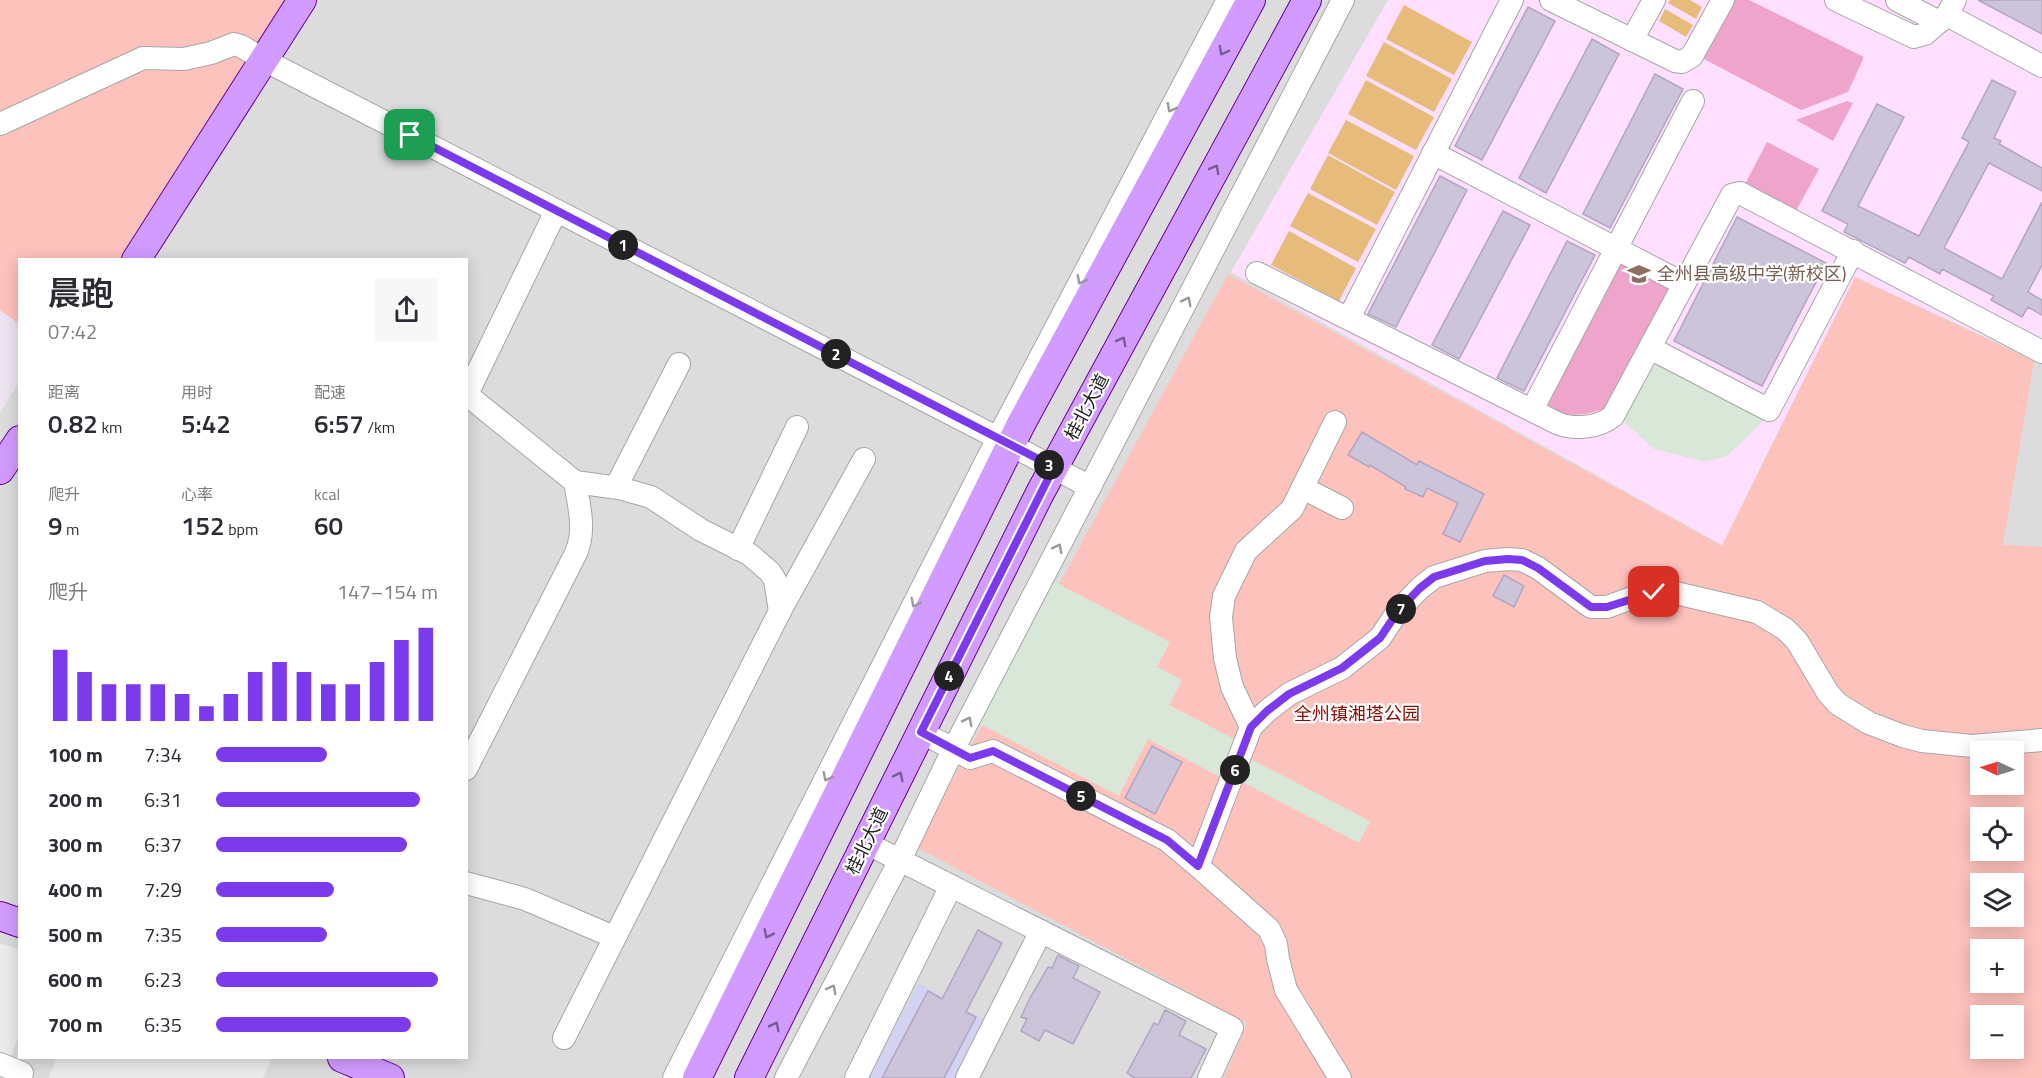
<!DOCTYPE html>
<html lang="zh">
<meta charset="utf-8">
<style>
body{margin:0;font-family:"Titillium Web","Noto Sans SC",sans-serif;background:#f7f7f7;color:#2b2b33;height:100vh;display:flex;flex-direction:column;font-size:22px;white-space:nowrap}
*{box-sizing:border-box;margin:0}
p{font-size:20px;color:#7c7c81}
.icon{flex:none;width:33px;height:33px;fill:none;stroke:currentColor;stroke-width:2;stroke-linecap:round;stroke-linejoin:round}
.map{position:relative;flex:1;overflow:hidden}
.panel{position:absolute;left:18px;top:258px;width:450px;height:801px;display:flex;flex-direction:column;background:#fff;border-radius:0px;box-shadow:0 3px 15px #0003}
.panel>*{flex:none}
.needle{width:39px;rotate:274deg}
.controls{position:absolute;left:1970px;top:741px;display:grid;gap:12px}
.controls a{display:grid;place-items:center;width:54px;height:54px;border-radius:0px;background:#fff;box-shadow:0 3px 15px #0003;font-size:30px}
.pin{position:absolute;display:grid;place-items:center;width:51px;height:51px;color:#fff;margin:-26px;border-radius:12px;box-shadow:0 3px 9px #0006}
.km{position:absolute;width:30px;height:30px;margin:-15px;border-radius:50%;background:#222;color:#fff;font-size:16px;line-height:30px;text-align:center}
.round{display:grid;place-items:center;flex:none;width:63px;height:63px;border-radius:0px;background:#f7f7f7}
.head{display:flex;align-items:center;justify-content:space-between;height:102px;padding:0 30px}
h1{font-size:33px;font-weight:600;line-height:45px}
.metrics{display:grid;grid-template-columns:repeat(3,1fr);gap:9px;height:102px;padding:6px 30px}
.metrics div{display:grid;align-content:center}
.metrics b{font-size:26px;font-weight:600}
.metrics small{font-size:16px;font-weight:400}
.metrics p{font-size:16px}
.chart{height:168px;padding:12px 30px}
.chart p{display:flex;justify-content:space-between}
.chart svg{width:100%;height:108px;margin-top:6px;stroke:#7c3aed;stroke-width:6}
ul{padding:0 30px;list-style:none;font-size:20px}
li{display:grid;grid-template-columns:96px 72px 1fr;align-items:center;height:45px}
li i{height:15px;border-radius:8px;background:#7c3aed}
.map>svg:first-child{display:block}
.residential{fill:#dcdcdd;fill-rule:evenodd}
.commercial{fill:#d3d2f3}
.education{fill:#fedfff}
.grass{fill:#efa5cb}
.park{fill:#fec2bd;fill-rule:evenodd}
.pitch{fill:#e7bc7b}
.parking{fill:#ebebeb}
.plaza{fill:#d8e7d8}
.building{fill:#ccc4d8;stroke:#b2a5c4;stroke-width:1.5}
.lines{fill:none;stroke-linecap:round;stroke-linejoin:round}
.minor-casing{stroke:#a6a6a6;stroke-width:24}
.major-casing{stroke:#64009a;stroke-width:30}
.minor{stroke:#fff;stroke-width:22}
.major{stroke:#d29bff;stroke-width:28}
.oneway{stroke:#785d8f}
.oneway2{stroke:#9a9a9a}
.route-casing{stroke:#fff;stroke-width:12}
.route{stroke:#7c3aed;stroke-width:8}
.labels{text-anchor:middle;stroke-width:4.5;stroke-linejoin:round;paint-order:stroke}
.education-label{font-size:18px;fill:#785e54;stroke:#fff;text-anchor:start}
.street-label{font-size:18px;fill:#1f1f1f;stroke:#fff}
.park-label{font-size:18px;fill:#890a01;stroke:#fff}
</style>
<div class="map">
<svg width="2042" height="1078" viewBox="0 0 2042 1078">
<rect width="100%" height="100%" fill="#ece4f1"/>
<path class="residential" d="M265 0H2042V1078H0V413L19 382 20 1058H466V260L98 259ZM1980 752H2013V784H1980ZM1980 818H2013V850H1980ZM1980 884H2013V916H1980ZM1980 950H2013V982H1980ZM1980 1016H2013V1048H1980Z"/>
<polygon class="commercial" points="918,983 1005,1031 981,1078 869,1078"/>
<polygon class="education" points="1388,0 2042,0 2042,363 1855,277 1722,545 1231,272"/>
<g class="grass">
<polygon points="1732,0 1749,0 1864,57 1848,92 1801,110 1702,58"/>
<polygon points="1847,101 1853,103 1833,141 1796,120"/>
<polygon points="1767,142 1819,169 1796,211 1745,184"/>
<path d="M1618 259 1669 289 1606 408C1583 416 1574 417 1551 410L1548 403Z"/>
</g>
<g class="park">
<polygon points="0,0 302,0 136,259 20,260 19,324 0,310"/>
<path d="M1228 274 1722 546 1855 277 2034 361 2003 545 2042 547V1078H1224L1247 1023 916 847ZM1980 752H2013V784H1980ZM1980 818H2013V850H1980ZM1980 884H2013V916H1980ZM1980 950H2013V982H1980ZM1980 1016H2013V1048H1980Z"/>
</g>
<g class="pitch">
<polygon points="1670,0 1690,0 1702,7 1696,19 1668,3"/>
<polygon points="1404,5 1472,42 1454,75 1386,39"/>
<polygon points="1665,9 1693,25 1686,37 1659,21"/>
<polygon points="1384,42 1452,79 1434,112 1366,76"/>
<polygon points="1366,80 1434,117 1416,150 1348,114"/>
<polygon points="1346,120 1414,156 1396,190 1328,153"/>
<polygon points="1328,155 1395,192 1377,225 1310,189"/>
<polygon points="1308,193 1376,229 1358,262 1290,226"/>
<polygon points="1289,231 1356,268 1339,301 1271,265"/>
</g>
<g class="parking">
<polygon points="0,943 20,950 19,1036 10,1058 0,1054"/>
<polygon points="57,1058 272,1058 263,1078 48,1078"/>
</g>
<g class="plaza">
<polygon points="1653,358 1768,416 1727,456 1705,462 1654,449 1622,420"/>
<polygon points="1053,581 1170,642 1157,667 1182,680 1169,705 1242,743 1237,752 1370,821 1359,843 1229,775 1226,780 1148,739 1119,796 980,724"/>
</g>
<g class="building">
<polygon points="1978,0 2042,0 2042,34"/>
<polygon points="1528,7 1555,21 1482,160 1455,146"/>
<polygon points="1592,39 1619,54 1546,193 1519,178"/>
<polygon points="1655,74 1683,89 1610,228 1583,214"/>
<polygon points="1992,80 2016,92 1994,138 2001,141 1999,144 2042,168 2042,191 1989,163 1944,248 2002,279 2042,202 2042,265 2028,292 2042,300 2042,315 2028,307 2022,317 1991,300 1994,296 1942,269 1940,274 1909,257 1905,263 1844,232 1848,224 1822,211 1877,104 1904,117 1858,206 1919,236 1969,142 1962,138"/>
<polygon points="1440,176 1467,190 1396,327 1368,314"/>
<polygon points="1503,211 1530,225 1459,359 1432,345"/>
<polygon points="1737,217 1826,263 1762,386 1674,341"/>
<polygon points="1567,241 1595,255 1524,391 1497,378"/>
<polygon points="1362,432 1417,465 1419,461 1484,494 1460,542 1443,534 1458,503 1427,488 1423,497 1405,489 1406,487 1370,465 1369,467 1348,455"/>
<polygon points="1504,575 1524,586 1514,607 1493,596"/>
<polygon points="1152,746 1182,762 1155,814 1125,798"/>
<polygon points="978,930 1002,943 966,1012 976,1017 944,1078 882,1078 928,991 942,999"/>
<polygon points="1058,955 1079,966 1073,978 1100,992 1073,1044 1045,1030 1039,1041 1021,1031 1027,1019 1021,1017 1030,998 1048,967 1052,968"/>
<polygon points="1165,1010 1186,1021 1179,1035 1206,1049 1191,1078 1135,1078 1127,1073 1154,1023 1158,1025"/>
</g>
<g class="lines">
<g class="minor-casing">
<g id="minor">
<polyline points="1551,0 1675,61 1682,62 1692,56 1723,0"/>
<polyline points="1836,0 1914,37 1925,34 1947,15"/>
<polyline points="1897,0 1939,22"/>
<polyline points="1955,0 1947,15 2042,66"/>
<polyline points="1632,40 1654,0"/>
<polyline points="0,124 143,58 184,59 211,53 234,44 241,46 264,60 998,438 1090,487"/>
<polyline points="1433,153 1684,284"/>
<path d="M1257 273 1557 423C1573 430 1599 428 1613 416L1732 195 1740 193 2042 352"/>
<polyline points="1349,318 1512,0"/>
<polyline points="1650,348 1769,410 1853,251"/>
<path d="M466 394 575 482C579 506 586 530 576 553L466 769"/>
<polyline points="467,394 556,211"/>
<polyline points="1532,410 1693,101"/>
<polyline points="616,487 679,364"/>
<polyline points="1303,488 1342,508"/>
<polyline points="738,549 797,427"/>
<polyline points="780,611 864,459"/>
<polyline points="1251,727 1232,687 1225,658 1221,617 1224,596 1246,551 1292,509 1335,422"/>
<polyline points="921,732 970,758 993,751 1167,840 1198,866 1251,727 1267,711 1289,694 1342,668 1380,638 1398,611 1420,588 1434,577 1485,561 1508,559 1522,560 1538,568 1591,607 1607,607 1640,595 1667,591 1757,612 1785,629 1797,641 1828,693 1838,704 1869,723 1903,736 1922,741 1972,746 2042,740"/>
<polyline points="866,843 1232,1028 1209,1078"/>
<polyline points="1198,866 1269,929 1276,944 1278,959 1286,990 1340,1078"/>
<polyline points="466,883 525,899 614,937"/>
<polyline points="564,1038 780,611 775,580 770,572 749,554 701,530 651,497 619,488 575,482"/>
<polyline points="0,1064 22,1073"/>
<polyline points="674,1078 998,438 1228,0"/>
<polyline points="786,1078 900,860 952,752 1343,0"/>
<polyline points="856,1078 951,886"/>
<polyline points="967,1078 1041,931"/>
</g>
</g>
<g class="major-casing">
<g id="major">
<polyline points="136,260 302,0"/>
<polyline points="0,470 20,440"/>
<polyline points="0,916 20,923"/>
<polyline points="342,1058 390,1078"/>
<polyline points="697,1078 1021,424 1251,0"/>
<polyline points="749,1078 1040,493 1307,0"/>
</g>
</g>
<use href="#minor" class="minor"/>
<use href="#major" class="major"/>
</g>
<defs><path id="oneway-chevron" d="M-2-3.5L2.5 0L-2 3.5" fill="none" stroke-width="1.6" stroke-linecap="round" stroke-linejoin="round" transform="scale(1.5)"/></defs>
<g class="oneway">
<use href="#oneway-chevron" transform="translate(1223 51) rotate(118)"/>
<use href="#oneway-chevron" transform="translate(1215 169) rotate(-62)"/>
<use href="#oneway-chevron" transform="translate(1122 341) rotate(-62)"/>
<use href="#oneway-chevron" transform="translate(899 776) rotate(-64)"/>
<use href="#oneway-chevron" transform="translate(768 934) rotate(116)"/>
<use href="#oneway-chevron" transform="translate(775 1026) rotate(-64)"/>
</g>
<g class="oneway2">
<use href="#oneway-chevron" transform="translate(1171 108) rotate(118)"/>
<use href="#oneway-chevron" transform="translate(1081 280) rotate(118)"/>
<use href="#oneway-chevron" transform="translate(1187 301) rotate(-63)"/>
<use href="#oneway-chevron" transform="translate(1058 548) rotate(-63)"/>
<use href="#oneway-chevron" transform="translate(915 603) rotate(117)"/>
<use href="#oneway-chevron" transform="translate(968 721) rotate(-63)"/>
<use href="#oneway-chevron" transform="translate(827 777) rotate(117)"/>
<use href="#oneway-chevron" transform="translate(832 989) rotate(-62)"/>
</g>
<g class="lines">
<g class="route-casing">
<polyline id="route" points="410,135 1054,467 921,732 970,758 993,751 1167,840 1198,866 1251,727 1267,711 1289,694 1342,668 1380,638 1398,611 1420,588 1434,577 1485,561 1508,559 1522,560 1538,568 1591,607 1607,607 1654,592"/>
</g>
<use href="#route" class="route"/>
</g>
<defs>
<g id="school-bare" transform="scale(1.8)"><path d="M0-5L7-2L0 1L-7-2ZM-4 1L0 2.5L4 1V4Q0 6-4 4Z" fill="#8d6e63" stroke="#fff" stroke-width="2.5" paint-order="stroke"/></g>
</defs>
<g fill-rule="evenodd">
<use href="#school-bare" x="1639" y="274"/>
</g>
<g class="labels">
<g class="education-label">
<text x="1657" y="280">全州县高级中学(新校区)</text>
</g>
<g class="street-label">
<text transform="translate(1087 407) rotate(-62)" y="6">桂北大道</text>
<text transform="translate(867 841) rotate(-64)" y="6">桂北大道</text>
</g>
<g class="park-label">
<text x="1357" y="720">全州镇湘塔公园</text>
</g>
</g>
</svg>
<div class="controls">
<a><svg class="needle" viewBox="-14 -14 28 28"><path d="M0-13l5 13h-10z" fill="#e53935"/><path d="M0 13l5-13h-10z" fill="#7c7c81"/></svg></a>
<a><svg class="icon" aria-label="locate" viewBox="0 0 24 24"><circle cx="12" cy="12" r="6"/><path d="M12 2v4M12 18v4M2 12h4M18 12h4"/></svg></a>
<a><svg class="icon" aria-label="layers" viewBox="0 0 24 24"><path d="M12 4l9 5-9 5-9-5zM3 14l9 5 9-5"/></svg></a>
<a>+</a>
<a>−</a>
</div>
<div class="pin" style="left:410px;top:135px;background:#1e9e55"><svg class="icon" aria-label="arrive" viewBox="0 0 24 24"><path d="M6 21V4h12l-3 4 3 4H6"/></svg></div>
<div class="pin" style="left:1654px;top:592px;background:#d93025"><svg class="icon" aria-label="check" viewBox="0 0 24 24"><path d="M5 12l5 5 9-10"/></svg></div>
<b class="km" style="left:623px;top:245px">1</b>
<b class="km" style="left:836px;top:354px">2</b>
<b class="km" style="left:1049px;top:465px">3</b>
<b class="km" style="left:949px;top:676px">4</b>
<b class="km" style="left:1081px;top:796px">5</b>
<b class="km" style="left:1235px;top:770px">6</b>
<b class="km" style="left:1401px;top:609px">7</b>
<section class="panel">
<div class="head"><div><h1>晨跑</h1><p>07:42</p></div><a class="round"><svg class="icon" aria-label="share" viewBox="0 0 24 24"><path d="M12 15V3M7 8l5-5 5 5M5 13v7h14v-7"/></svg></a></div>
<div class="metrics">
<div><p>距离</p><b>0.82<small> km</small></b></div>
<div><p>用时</p><b>5:42</b></div>
<div><p>配速</p><b>6:57<small> /km</small></b></div>
</div>
<div class="metrics">
<div><p>爬升</p><b>9<small> m</small></b></div>
<div><p>心率</p><b>152<small> bpm</small></b></div>
<div><p>kcal</p><b>60</b></div>
</div>
<div class="chart"><p><span>爬升</span>147–154 m</p>
<svg viewBox="0 0 160 44" preserveAspectRatio="none"><path d="M5 44V15M15 44V24M25 44V29M35 44V29M45 44V29M55 44V33M65 44V38M75 44V33M85 44V24M95 44V20M105 44V24M115 44V29M125 44V29M135 44V20M145 44V11M155 44V6"/></svg>
</div>
<ul>
<li><b>100 m</b>7:34<i style="width:50%"></i></li>
<li><b>200 m</b>6:31<i style="width:92%"></i></li>
<li><b>300 m</b>6:37<i style="width:86%"></i></li>
<li><b>400 m</b>7:29<i style="width:53%"></i></li>
<li><b>500 m</b>7:35<i style="width:50%"></i></li>
<li><b>600 m</b>6:23<i style="width:100%"></i></li>
<li><b>700 m</b>6:35<i style="width:88%"></i></li>
</ul>
</section>
</div>
